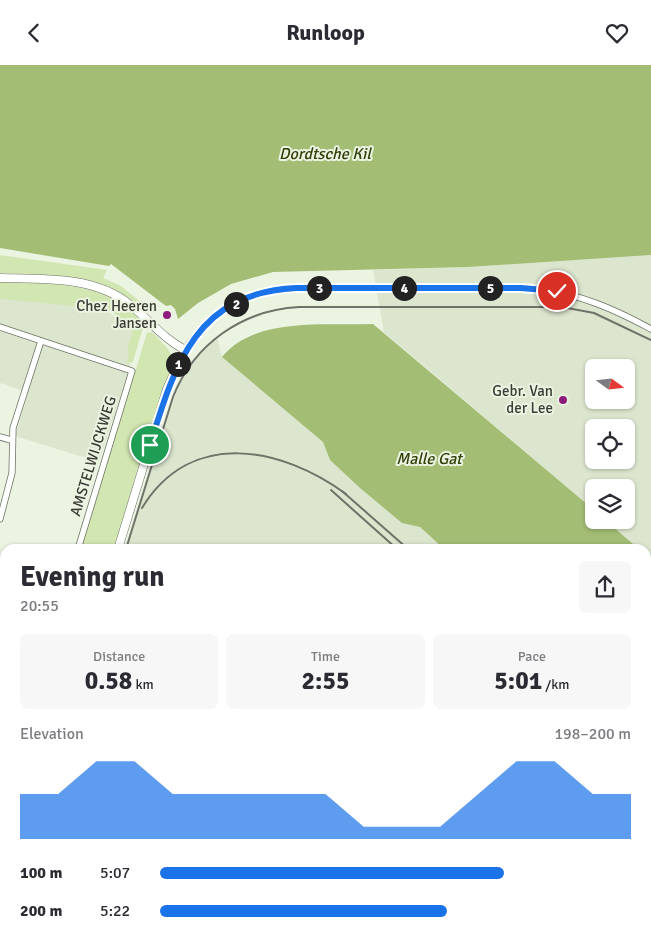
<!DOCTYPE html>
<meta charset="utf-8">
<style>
body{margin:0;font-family:Signika,sans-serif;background:#f7f7f7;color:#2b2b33;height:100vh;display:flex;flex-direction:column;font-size:19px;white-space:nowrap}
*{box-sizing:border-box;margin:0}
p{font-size:16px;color:#7c7c81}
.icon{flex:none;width:28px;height:28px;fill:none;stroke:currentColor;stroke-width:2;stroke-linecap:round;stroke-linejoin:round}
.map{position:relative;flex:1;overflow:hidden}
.side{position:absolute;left:0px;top:479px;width:651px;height:396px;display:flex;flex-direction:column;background:#fff;border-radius:15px 15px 0 0;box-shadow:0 1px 4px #0004}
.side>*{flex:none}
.needle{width:32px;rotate:105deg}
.fabs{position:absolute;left:585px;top:294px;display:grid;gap:10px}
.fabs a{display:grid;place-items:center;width:50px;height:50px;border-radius:8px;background:#fff;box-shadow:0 1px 4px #0004;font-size:25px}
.pin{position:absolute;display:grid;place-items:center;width:42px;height:42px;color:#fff;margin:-21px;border:2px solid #fff;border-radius:50%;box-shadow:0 1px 5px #0007}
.km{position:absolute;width:25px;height:25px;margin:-12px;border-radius:50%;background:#222;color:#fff;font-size:14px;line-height:25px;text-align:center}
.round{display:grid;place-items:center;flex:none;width:52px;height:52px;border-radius:8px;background:#f7f7f7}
.headline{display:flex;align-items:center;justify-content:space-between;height:85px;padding:0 20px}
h1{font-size:28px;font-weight:700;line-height:38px}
.stats{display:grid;grid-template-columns:repeat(3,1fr);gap:8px;height:85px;padding:5px 20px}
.stats div{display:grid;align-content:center;border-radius:8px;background:#f7f7f7;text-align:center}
.stats b{font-size:25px;font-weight:700}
.stats small{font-size:14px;font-weight:400}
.stats p{font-size:14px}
.chart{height:140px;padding:10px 20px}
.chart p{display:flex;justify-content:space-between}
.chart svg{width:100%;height:90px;margin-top:5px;fill:#1a73e8;opacity:.7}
ul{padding:0 20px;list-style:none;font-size:16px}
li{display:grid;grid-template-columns:80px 60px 1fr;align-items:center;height:38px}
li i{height:12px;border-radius:6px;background:#1a73e8}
header{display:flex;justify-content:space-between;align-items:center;height:65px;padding:0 20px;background:#fff;font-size:22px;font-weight:700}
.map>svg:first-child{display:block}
.built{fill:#dce6ce;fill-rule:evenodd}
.green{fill:#d2e6b1}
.water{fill:#a3bd74}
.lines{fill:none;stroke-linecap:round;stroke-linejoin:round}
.street-casing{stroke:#6a7061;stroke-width:7}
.secondary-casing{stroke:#6a7061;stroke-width:9}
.street{stroke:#fff;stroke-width:5.5}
.secondary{stroke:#fff;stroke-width:8}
.rail{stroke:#6f7268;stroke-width:2}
.route-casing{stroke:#fff;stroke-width:10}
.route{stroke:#1a73e8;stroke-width:6}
.poi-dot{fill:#8d1c7d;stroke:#ebf3e1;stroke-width:2}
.labels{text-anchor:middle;stroke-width:4;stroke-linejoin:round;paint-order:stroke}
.poi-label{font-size:15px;fill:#3a3c35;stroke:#ebf3e1;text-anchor:end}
.street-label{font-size:15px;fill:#3a3c35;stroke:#ebf3e1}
.water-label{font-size:16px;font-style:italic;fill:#304008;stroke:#ebf3e1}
</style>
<header><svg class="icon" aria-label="back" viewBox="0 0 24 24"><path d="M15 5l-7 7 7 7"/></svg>Runloop<svg class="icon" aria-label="heart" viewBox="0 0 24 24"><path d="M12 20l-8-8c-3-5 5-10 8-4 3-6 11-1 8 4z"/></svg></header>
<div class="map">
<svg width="651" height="874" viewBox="0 0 651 874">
<rect width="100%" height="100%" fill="#ebf3e1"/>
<g class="built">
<path d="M651 190V494L646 490V484H639L605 455H626V422H594V445L384 267 373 205 468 202ZM594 302H626V335H594ZM594 362H626V395H594Z"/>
<polygon points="0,231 100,242 135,265 130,301 99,397 15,371 28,328 1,318 0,320"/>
<polygon points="217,272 222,292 323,377 330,395 360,423 420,462 444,484 126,484 179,319 187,304"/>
<polygon points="646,655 651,660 651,755 646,756"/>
<polygon points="8,870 128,870 126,874 7,874"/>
</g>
<g class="green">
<path d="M0 190 107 205 103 213 121 221 144 240 139 241C103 209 47 210 0 208Z"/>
<path d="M0 216C39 217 79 219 115 232 126 236 136 251 144 259L133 297 126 298 129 288 127 286 133 265 111 246 97 240 96 243 0 234Z"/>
<polygon points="152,267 168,284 174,296 151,359 114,484 81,484 147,268"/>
<polygon points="0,539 5,541 5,574 0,573"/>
<polygon points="0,587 5,588 5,643 0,659"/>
<polygon points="5,686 5,714 0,730 0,702"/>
<polygon points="5,730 5,835 0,851 0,747"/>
</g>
<g class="water">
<polygon points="0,0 651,0 651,190 468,202 273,207 231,219 198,238 178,254 175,244 171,240 166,241 111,199 109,201 0,183"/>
<path d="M373 259 594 445V455H605L639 484H444L420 462 402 458 360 423 330 395 323 377 222 292C255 251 326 261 373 259Z"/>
<polygon points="646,490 651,494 651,660 646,655"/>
<polygon points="5,643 5,686 0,702 0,659"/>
<polygon points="651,755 651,874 127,874 128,870 646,870 646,756"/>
</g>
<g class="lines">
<g class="street-casing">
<g id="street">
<polyline points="0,262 132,306 78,484"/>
<path d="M185 285C209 246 251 225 296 223L538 224C580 229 614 244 651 264"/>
<polyline points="0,372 11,375"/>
<polyline points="0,454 12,408 13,363 41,276"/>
<polyline points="0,536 5,537"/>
<polyline points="0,738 5,722"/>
</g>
</g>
<g class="secondary-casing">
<g id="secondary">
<path d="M0 213C43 214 94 211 129 239 150 255 160 271 185 285L167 324 118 484"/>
<polyline points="0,866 5,850"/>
</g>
</g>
<use href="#street" class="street"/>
<use href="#secondary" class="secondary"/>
<g class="rail">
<polyline points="331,425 397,484"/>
<polyline points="342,426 408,484"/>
<path d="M142 443C191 363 282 382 346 429"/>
<path d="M126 484 173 332C194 279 242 245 299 242H562L594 248 651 275"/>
<polyline points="7,874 8,870"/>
</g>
</g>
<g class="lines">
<g class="route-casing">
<path id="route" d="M150 380C175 299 196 228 296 223H521L557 226"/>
</g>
<use href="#route" class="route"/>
</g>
<g class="poi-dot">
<circle cx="167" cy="250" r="5"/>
<circle cx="563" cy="335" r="5"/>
</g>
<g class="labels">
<g class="poi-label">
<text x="157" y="246">Chez Heeren<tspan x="157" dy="17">Jansen</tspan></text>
<text x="553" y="331">Gebr. Van<tspan x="553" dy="17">der Lee</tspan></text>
</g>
<g class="street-label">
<text transform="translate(93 391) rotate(-73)" y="5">AMSTELWIJCKWEG</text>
</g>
<g class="water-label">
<text x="325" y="94">Dordtsche Kil</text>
<text x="429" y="399">Malle Gat</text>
</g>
</g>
</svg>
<div class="fabs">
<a><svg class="needle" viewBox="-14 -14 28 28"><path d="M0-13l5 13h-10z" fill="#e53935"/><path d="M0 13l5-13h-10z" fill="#7c7c81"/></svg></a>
<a><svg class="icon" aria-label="locate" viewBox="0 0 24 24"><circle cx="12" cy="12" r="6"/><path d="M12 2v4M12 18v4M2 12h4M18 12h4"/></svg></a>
<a><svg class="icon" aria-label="layers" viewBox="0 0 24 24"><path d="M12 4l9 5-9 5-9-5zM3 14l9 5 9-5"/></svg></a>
</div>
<div class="pin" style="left:150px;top:380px;background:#1e9e55"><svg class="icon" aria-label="arrive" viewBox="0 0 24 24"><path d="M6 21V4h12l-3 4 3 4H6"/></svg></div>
<div class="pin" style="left:557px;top:226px;background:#d93025"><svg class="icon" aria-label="check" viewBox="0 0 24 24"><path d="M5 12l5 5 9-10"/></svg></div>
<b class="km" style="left:178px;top:299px">1</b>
<b class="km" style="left:236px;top:239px">2</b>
<b class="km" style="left:319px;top:223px">3</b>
<b class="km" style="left:404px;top:223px">4</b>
<b class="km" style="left:490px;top:223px">5</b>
<section class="side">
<div class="headline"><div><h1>Evening run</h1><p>20:55</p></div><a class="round"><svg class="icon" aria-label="share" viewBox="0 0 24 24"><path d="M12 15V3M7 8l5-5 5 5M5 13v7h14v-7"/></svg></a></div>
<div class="stats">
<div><p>Distance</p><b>0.58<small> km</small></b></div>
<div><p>Time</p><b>2:55</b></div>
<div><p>Pace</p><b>5:01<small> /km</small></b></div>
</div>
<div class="chart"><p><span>Elevation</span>198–200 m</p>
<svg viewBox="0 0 160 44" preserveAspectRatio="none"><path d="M0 44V22L10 22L20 6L30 6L40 22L50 22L60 22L70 22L80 22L90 38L100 38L110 38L120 22L130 6L140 6L150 22L160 22V44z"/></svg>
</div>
<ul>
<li><b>100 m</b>5:07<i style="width:73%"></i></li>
<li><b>200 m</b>5:22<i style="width:61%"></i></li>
</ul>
</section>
</div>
